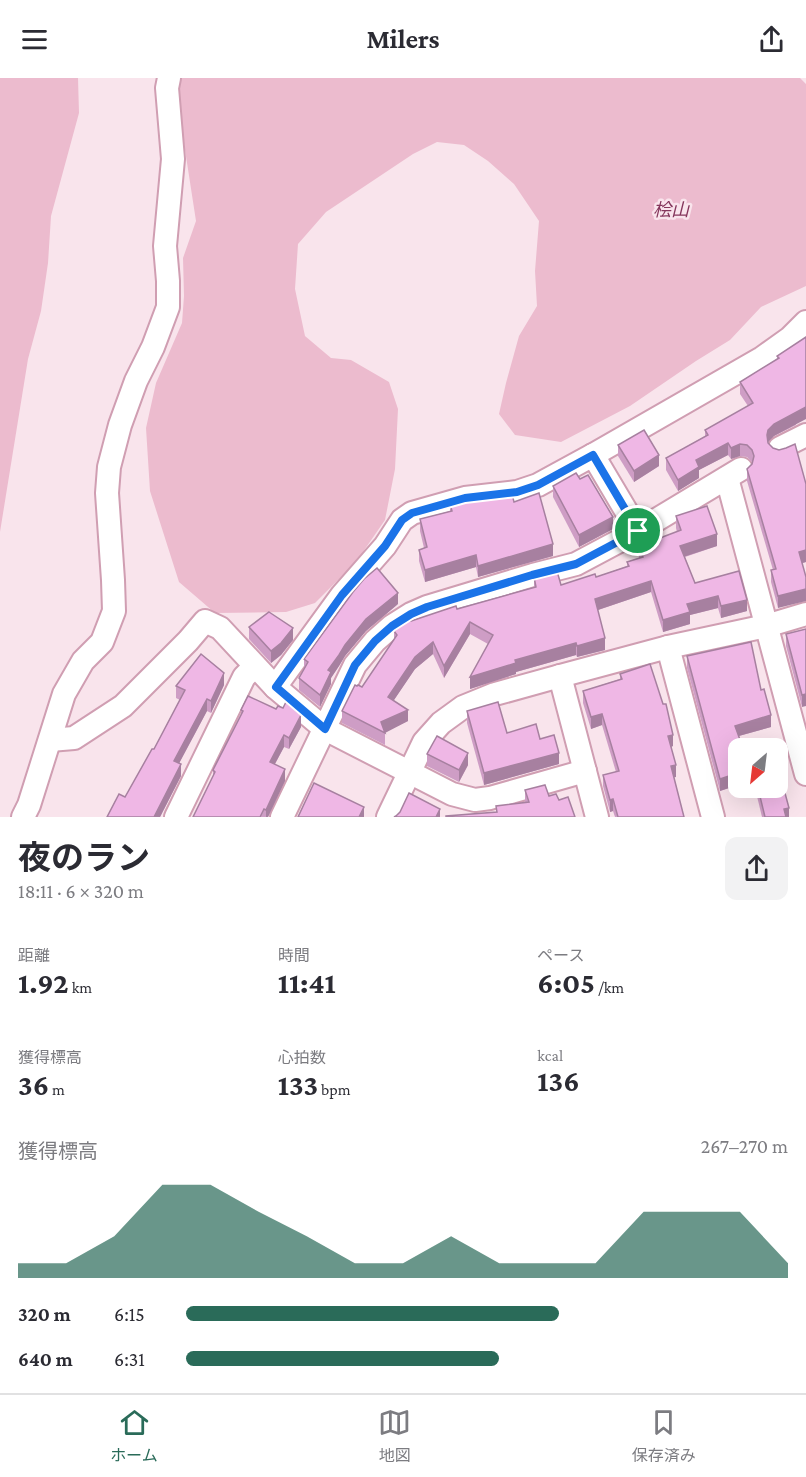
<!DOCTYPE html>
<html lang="ja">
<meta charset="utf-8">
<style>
body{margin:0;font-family:"Crimson Pro","Noto Sans JP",serif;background:#f2f2f3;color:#2b2b33;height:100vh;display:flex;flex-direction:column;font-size:22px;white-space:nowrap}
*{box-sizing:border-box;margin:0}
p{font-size:20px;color:#7c7c81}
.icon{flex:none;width:33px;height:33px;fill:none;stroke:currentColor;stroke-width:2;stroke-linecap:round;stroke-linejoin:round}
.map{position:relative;height:739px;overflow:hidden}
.sheet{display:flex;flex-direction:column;background:#fff;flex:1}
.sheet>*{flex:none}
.needle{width:39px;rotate:208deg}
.buttons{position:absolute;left:728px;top:660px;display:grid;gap:12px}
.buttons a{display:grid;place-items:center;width:60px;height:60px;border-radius:12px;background:#fff;box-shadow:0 6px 24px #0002;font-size:30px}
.pin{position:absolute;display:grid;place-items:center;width:51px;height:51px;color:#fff;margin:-26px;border:3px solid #fff;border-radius:50%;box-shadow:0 2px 6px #0007}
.round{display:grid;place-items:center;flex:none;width:63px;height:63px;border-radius:12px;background:#f2f2f3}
.summary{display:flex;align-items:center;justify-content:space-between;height:102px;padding:0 18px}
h1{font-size:33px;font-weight:700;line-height:45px}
.stats{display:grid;grid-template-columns:repeat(3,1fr);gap:9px;height:102px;padding:6px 18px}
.stats div{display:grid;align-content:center}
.stats b{font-size:30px;font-weight:700}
.stats small{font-size:16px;font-weight:400}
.stats p{font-size:16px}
.chart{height:168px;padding:12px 18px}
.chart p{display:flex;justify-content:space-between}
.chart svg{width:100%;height:108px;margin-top:6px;fill:#2a6b59;opacity:.7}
ul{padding:0 18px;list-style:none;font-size:20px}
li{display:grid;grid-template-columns:96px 72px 1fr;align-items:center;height:45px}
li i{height:15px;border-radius:8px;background:#2a6b59}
header{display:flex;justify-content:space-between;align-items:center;height:78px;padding:0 18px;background:#fff;font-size:27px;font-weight:700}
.tabs{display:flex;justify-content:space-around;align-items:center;height:84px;border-top:2px solid #e1e1e2;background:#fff;font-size:16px;color:#7c7c81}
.tabs a{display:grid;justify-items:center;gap:3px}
.tabs .on{color:#2a6b59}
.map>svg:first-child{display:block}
.green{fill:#ecbbce}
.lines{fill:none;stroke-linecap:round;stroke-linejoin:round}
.minor-casing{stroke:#d09eb2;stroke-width:26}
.minor{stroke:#fff;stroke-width:22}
.wall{fill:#ce9dc5}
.shaded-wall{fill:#a780a0}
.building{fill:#efb7e5;stroke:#a780a0;stroke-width:1.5}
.route-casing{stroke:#fff;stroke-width:12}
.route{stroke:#1a73e8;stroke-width:8}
.labels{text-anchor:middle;stroke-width:5;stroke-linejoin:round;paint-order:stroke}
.park-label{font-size:18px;font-style:italic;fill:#85365c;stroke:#f9e4ec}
</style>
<header><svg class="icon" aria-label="menu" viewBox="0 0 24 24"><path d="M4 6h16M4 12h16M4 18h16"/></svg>Milers<svg class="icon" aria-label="share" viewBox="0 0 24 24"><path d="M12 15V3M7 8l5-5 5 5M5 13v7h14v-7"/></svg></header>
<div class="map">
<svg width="806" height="739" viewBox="0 0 806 739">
<rect width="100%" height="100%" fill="#f9e4ec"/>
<g class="green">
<polygon points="0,0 78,0 79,35 51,138 48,185 41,233 28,281 0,454"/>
<polygon points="182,0 800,0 806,6 806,208 761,229 730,262 696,283 630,328 561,364 515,357 499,336 506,305 519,258 537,228 535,193 539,143 514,106 488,83 464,67 437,64 413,76 326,134 298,166 295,211 305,258 331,280 351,282 389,304 398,331 395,391 385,442 356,484 315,525 286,534 215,535 179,504 150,413 146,350 156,305 182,245 184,218 183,180 196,143 179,33 177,9"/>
</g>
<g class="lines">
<g class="minor-casing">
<g id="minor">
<polyline points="780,370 806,357"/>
<polyline points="727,400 806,696"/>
<polyline points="638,453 593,377 762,280 790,260 806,244"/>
<polyline points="668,569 713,739"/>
<polyline points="560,598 597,739"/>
<polyline points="50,662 74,660 123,628 188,563 205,543 220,550 275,609"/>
<polyline points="585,693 490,720 475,722 452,716 325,651 275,609 342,517 385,468 402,442 412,435 465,420 517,414 538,407 593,377"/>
<polyline points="23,739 29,727 64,616 83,583 102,564 114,533 113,502 107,415 109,389 120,347 136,303 153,269 168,229 168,203 165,168 173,81 167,10 169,0"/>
<polyline points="176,739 244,599 255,588"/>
<polyline points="282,739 355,587 375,563 392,548 411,536 427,529 533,497 576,486 638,453 741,391"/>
<polyline points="388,739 424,664 441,645 463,629 495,616 560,598 668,569 766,548 806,536"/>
</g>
</g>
<use href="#minor" class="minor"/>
</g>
<g class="wall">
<polygon points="806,259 796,347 774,358 768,364 806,484 802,485 778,530 771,504 771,492 773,492 747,403 747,391 752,386 752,384 747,379 740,378 731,381 728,377 699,392 699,400 678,413 666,392 666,380 705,358 705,352 748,328 740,316 740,304 777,281 777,278"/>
<polygon points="618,367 659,388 634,404 618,378"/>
<polygon points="553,408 613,451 579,469 553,419"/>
<polygon points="514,424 553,478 478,499 476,489 425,504 419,483 419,472 424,470 420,453 420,441 450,433 450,426"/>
<polygon points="676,438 717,468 685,479 695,505 747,533 721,540 718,530 690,537 690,546 663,554 651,514 598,532 605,572 577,579 576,577 516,594 516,596 470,611 488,566 470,556 444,600 433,576 415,591 393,623 408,643 385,654 385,667 342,645 342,633 357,608 362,609 394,563 394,553 411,543 534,509 534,499 561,507 596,499 627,488 627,484 639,480 639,468 677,454 676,450"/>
<polygon points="398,526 366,553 345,578 339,588 331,600 331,606 320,629 299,612 299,600 304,591 304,581"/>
<polygon points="249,549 293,562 281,577 271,585 249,561"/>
<polygon points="806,551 802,629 786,568 786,556"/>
<polygon points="687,578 761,612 771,649 739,658 738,707 720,713 687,590"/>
<polygon points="620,596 673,668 671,669 676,699 674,699 684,739 615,739 613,733 610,734 603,708 603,697 616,694 602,647 591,651 583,625 583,613 620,601"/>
<polygon points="224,607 211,635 207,633 179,685 181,698 160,739 107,739 125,719 154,671 180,622 176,620 176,608"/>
<polygon points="241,632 301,649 289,671 284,669 275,686 285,703 268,739 193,739 213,699 213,692 241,636"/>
<polygon points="467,633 507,655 540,661 559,686 484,707 467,645"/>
<polygon points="427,676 468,687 459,704 427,688"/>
<polygon points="755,710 777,710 789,739 762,739"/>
<polygon points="525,712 559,722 575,739 496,735 496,728 525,725"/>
</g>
<g class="shaded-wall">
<polygon points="806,329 806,341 774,358 768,364 767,357 768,352 774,346"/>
<polygon points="728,365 728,377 699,392 699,400 678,413 678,402 696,382"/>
<polygon points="740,366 740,378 731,381 731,370"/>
<polygon points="659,377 659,388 634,404 634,393"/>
<polygon points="613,439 613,451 579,469 579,457"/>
<polygon points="717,456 717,468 680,480 680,468"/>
<polygon points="553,466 553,478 478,499 478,488"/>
<polygon points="806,472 806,484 799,486 799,474"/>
<polygon points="476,477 476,489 425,504 425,492"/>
<polygon points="651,503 651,514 595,533 595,521"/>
<polygon points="806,511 806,523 778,530 778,518"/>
<polygon points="398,515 398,526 366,553 345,578 339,588 331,600 331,606 320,629 320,617 328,592 345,567 366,541"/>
<polygon points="718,518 718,530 690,537 690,546 663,554 663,542 687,526"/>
<polygon points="747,522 747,533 721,540 721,528"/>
<polygon points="470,544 470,556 444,600 444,588"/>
<polygon points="293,550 293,562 281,577 271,585 271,573"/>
<polygon points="605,560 605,572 577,579 577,568"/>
<polygon points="433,564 433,576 415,591 388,631 388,619 415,579"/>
<polygon points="576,565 576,577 516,594 516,596 470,611 470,599 515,582"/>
<polygon points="224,595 224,607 211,635 211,623"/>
<polygon points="806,616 806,628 802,629 802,617"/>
<polygon points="207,621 207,633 174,695 174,683"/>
<polygon points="408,632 408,643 385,655 381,644"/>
<polygon points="602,636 602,647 591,651 591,639"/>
<polygon points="301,637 301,649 289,671 289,660"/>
<polygon points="771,637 771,649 735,659 735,648"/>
<polygon points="284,657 284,669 270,695 270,684"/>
<polygon points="673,657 673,668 668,670 668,658"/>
<polygon points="468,675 468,687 459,704 459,692"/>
<polygon points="559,675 559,686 484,707 484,695"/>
<polygon points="181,686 181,698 160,739 154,739"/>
<polygon points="676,687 676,699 671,700 671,688"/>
<polygon points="285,691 285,703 268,739 266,739 266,732"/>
<polygon points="738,695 738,707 720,713 720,701"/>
<polygon points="613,721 613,733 610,734 610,722"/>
<polygon points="364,729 364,739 359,739"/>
<polygon points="789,730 789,739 784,739 784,731"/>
<polygon points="440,731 440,739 436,739"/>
</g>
<g class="building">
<polygon points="806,259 806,329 774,346 768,352 767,357 768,365 773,370 779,372 786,370 795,366 806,406 806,472 799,474 806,499 806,511 778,518 771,492 776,491 747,391 752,386 754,378 752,372 747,367 740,366 731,370 728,365 696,382 699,389 678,402 666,380 708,357 705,352 753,325 740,304 779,280 777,278"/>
<polygon points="644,352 659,377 634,393 618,367"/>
<polygon points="576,395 580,401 588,397 613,439 579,457 553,408"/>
<polygon points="539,415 553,466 478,488 476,477 425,492 419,472 427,469 420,441 452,433 450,426 468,422 512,416 514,424"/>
<polygon points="707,428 717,456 680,468 695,505 739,493 747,522 721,528 718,518 687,526 690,534 663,542 651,503 595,521 605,560 577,568 576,565 515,582 516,585 470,599 493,557 470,544 444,588 433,564 415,579 388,619 408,632 381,644 385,655 342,633 355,607 357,608 358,607 362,609 397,557 394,553 400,547 410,541 411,543 456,528 457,531 536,509 534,499 557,493 561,507 595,496 596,499 629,488 627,484 643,479 639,468 681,452 676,438"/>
<polygon points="377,490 398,515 366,541 345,567 339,577 328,592 331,594 320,617 299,600 308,584 304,581 353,514 364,501"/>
<polygon points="269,534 293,550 281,565 271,573 249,549"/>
<polygon points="806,551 806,616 802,617 786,556"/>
<polygon points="751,564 761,612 764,611 771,637 735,648 743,670 738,670 738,695 720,701 687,578"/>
<polygon points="201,576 224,595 211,623 207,621 174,683 181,686 154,739 107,739 119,716 125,719 152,671 154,671 185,612 176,608"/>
<polygon points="650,586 663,626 666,626 673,657 668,658 676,687 671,688 684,739 618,739 613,721 610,722 603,697 619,693 602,636 591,639 583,613 622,601 620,596"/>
<polygon points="248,618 276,631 278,628 283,630 286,624 301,637 289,660 284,657 270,684 285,691 266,732 264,731 260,739 193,739 215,694 213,692 243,633 241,632"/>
<polygon points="498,624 507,655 536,646 540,661 554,657 559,675 484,695 467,633"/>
<polygon points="437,658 468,675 459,692 427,676"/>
<polygon points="779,693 789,730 784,731 786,739 765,739 758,710 777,710 777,694"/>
<polygon points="314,705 364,729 359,739 298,739"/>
<polygon points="545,707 549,718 556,716 559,722 568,719 575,739 446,739 446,738 497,734 496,728 529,724 525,712"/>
<polygon points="409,715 440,731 436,739 394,739 396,738 400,734"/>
</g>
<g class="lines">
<g class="route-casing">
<polygon id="route" points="593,377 638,453 576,486 532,497 427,529 411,536 392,548 375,563 355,587 325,651 276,609 342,517 385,468 402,442 412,435 465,420 517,414 538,407"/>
</g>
<use href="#route" class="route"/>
</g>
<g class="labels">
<g class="park-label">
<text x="671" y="138">桧山</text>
</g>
</g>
</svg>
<div class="buttons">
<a><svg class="needle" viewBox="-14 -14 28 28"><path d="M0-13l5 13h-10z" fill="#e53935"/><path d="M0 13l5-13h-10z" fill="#7c7c81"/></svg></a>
</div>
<div class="pin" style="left:638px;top:453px;background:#1e9e55"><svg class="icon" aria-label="arrive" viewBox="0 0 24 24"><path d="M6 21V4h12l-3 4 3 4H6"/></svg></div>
</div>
<section class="sheet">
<div class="summary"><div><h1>夜のラン</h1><p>18:11 · 6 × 320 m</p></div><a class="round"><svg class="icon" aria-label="share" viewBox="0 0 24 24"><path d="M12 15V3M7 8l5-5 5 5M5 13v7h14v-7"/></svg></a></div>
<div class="stats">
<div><p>距離</p><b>1.92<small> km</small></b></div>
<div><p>時間</p><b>11:41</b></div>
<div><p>ペース</p><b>6:05<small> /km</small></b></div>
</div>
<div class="stats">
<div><p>獲得標高</p><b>36<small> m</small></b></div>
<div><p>心拍数</p><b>133<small> bpm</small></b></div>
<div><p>kcal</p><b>136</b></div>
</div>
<div class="chart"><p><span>獲得標高</span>267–270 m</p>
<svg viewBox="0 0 160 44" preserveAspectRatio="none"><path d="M0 44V38L10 38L20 27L30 6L40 6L50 17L60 27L70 38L80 38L90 27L100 38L110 38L120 38L130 17L140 17L150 17L160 38V44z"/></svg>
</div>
<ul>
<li><b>320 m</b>6:15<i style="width:62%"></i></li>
<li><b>640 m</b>6:31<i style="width:52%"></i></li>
</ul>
</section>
<nav class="tabs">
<a class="on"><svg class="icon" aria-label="home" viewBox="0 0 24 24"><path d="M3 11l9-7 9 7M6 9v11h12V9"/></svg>ホーム</a>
<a><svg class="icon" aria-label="map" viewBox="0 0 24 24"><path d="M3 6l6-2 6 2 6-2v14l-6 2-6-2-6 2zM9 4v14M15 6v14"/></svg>地図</a>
<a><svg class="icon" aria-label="saved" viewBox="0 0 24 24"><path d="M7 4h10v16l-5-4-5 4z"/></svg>保存済み</a>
</nav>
